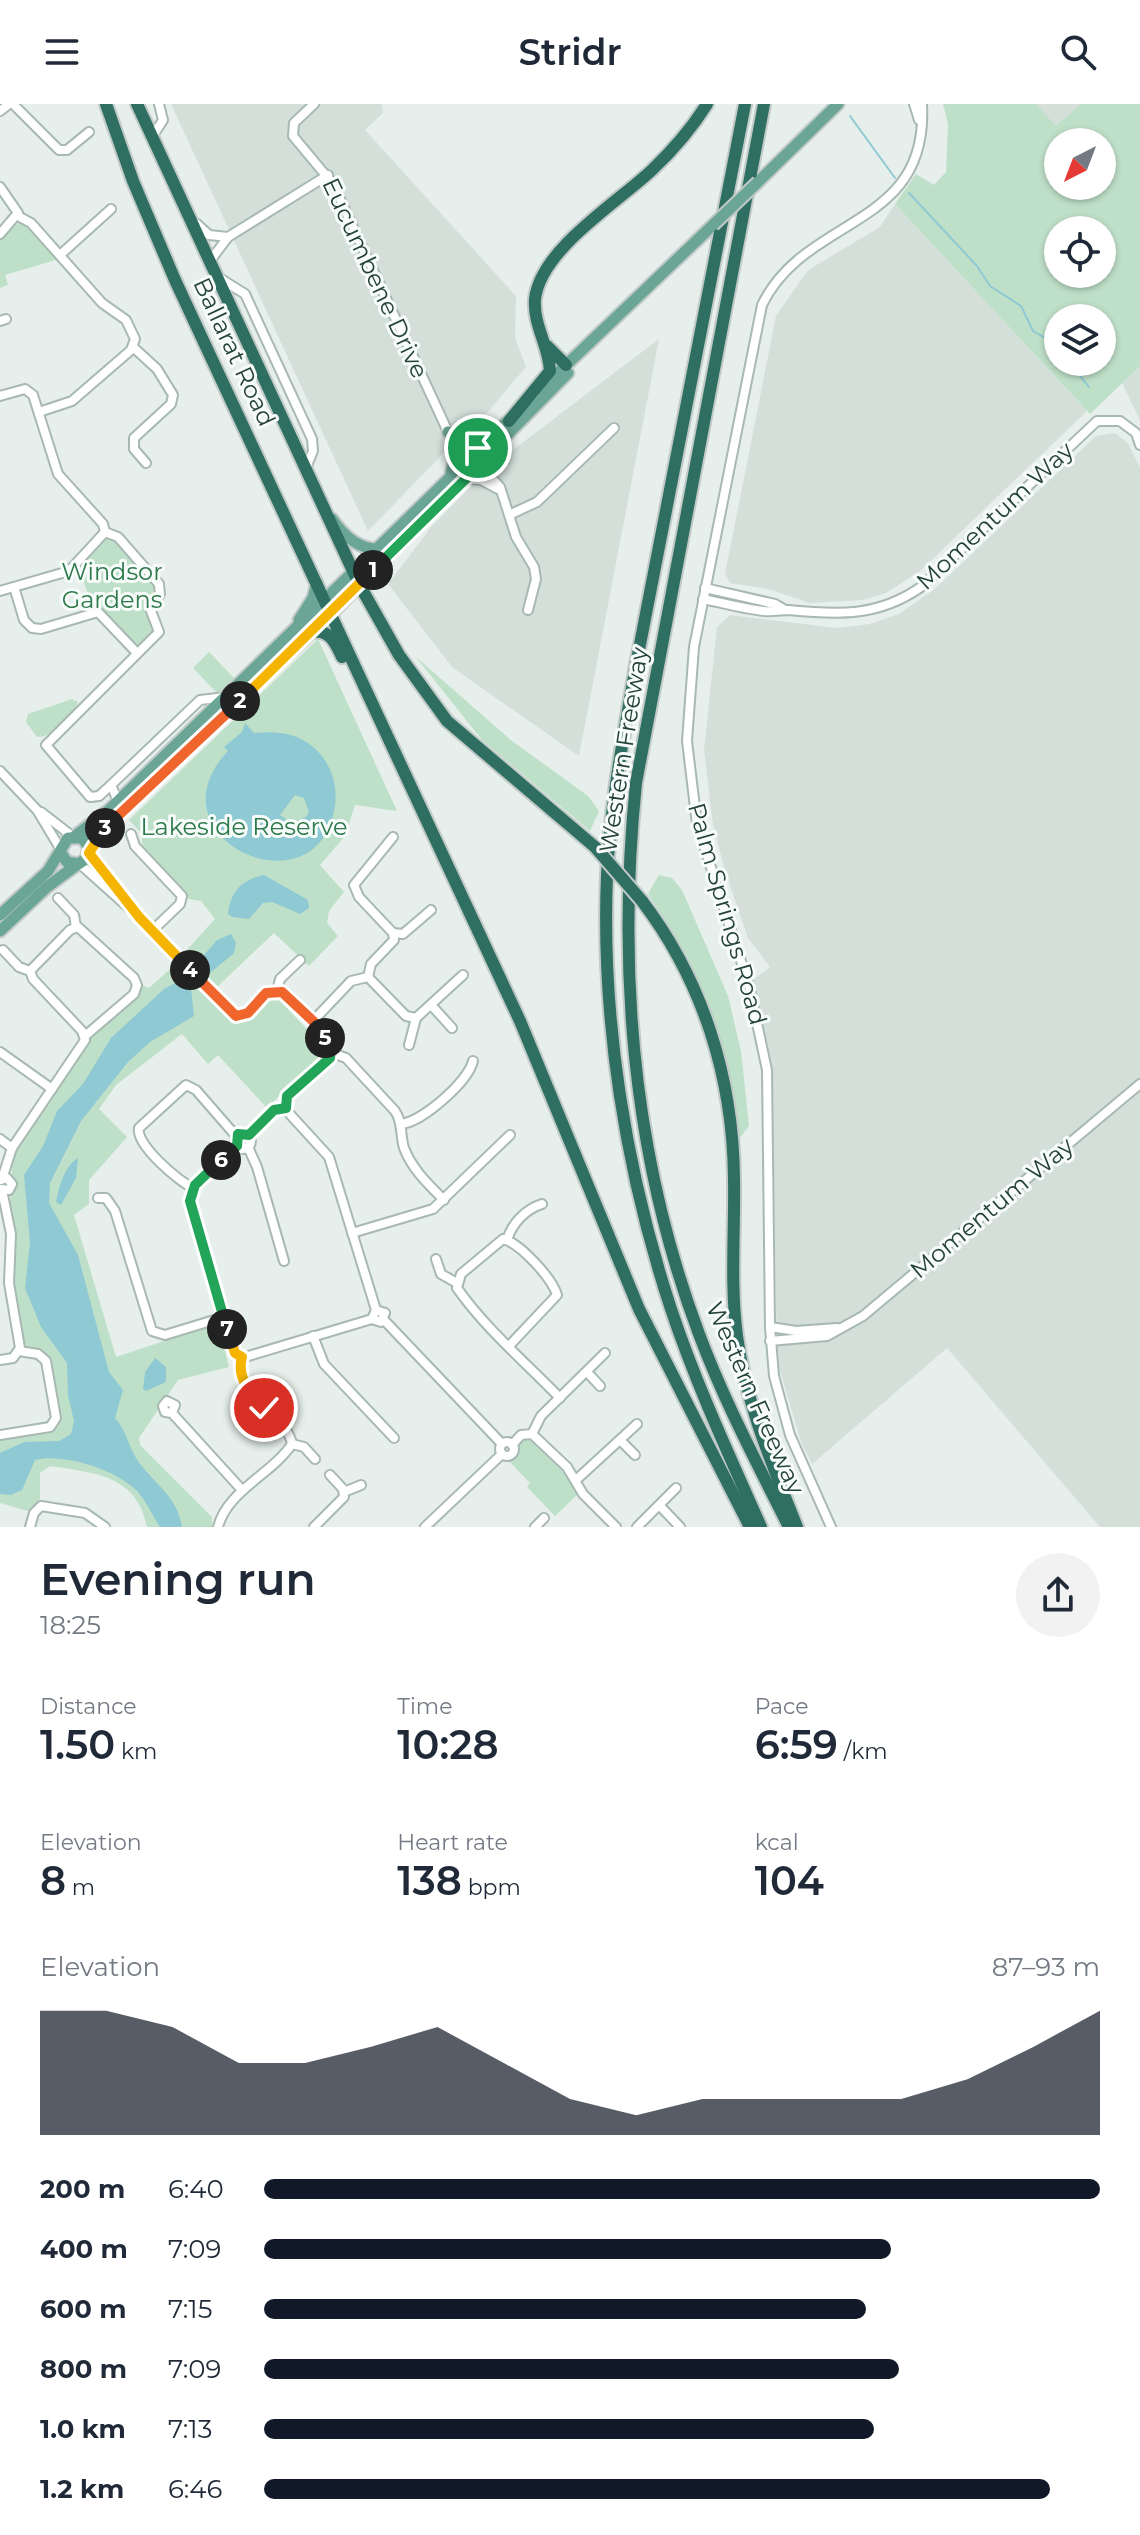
<!DOCTYPE html>
<meta charset="utf-8">
<style>
body{margin:0;font-family:Montserrat,sans-serif;background:#f2f2f3;color:#1f2937;height:100vh;display:flex;flex-direction:column;font-size:30px;white-space:nowrap}
*{box-sizing:border-box;margin:0}
p{font-size:26px;color:#747a83}
.icon{flex:none;width:44px;height:44px;fill:none;stroke:currentColor;stroke-width:2;stroke-linecap:round;stroke-linejoin:round}
.map{position:relative;height:1423px;overflow:hidden}
.details{display:flex;flex-direction:column;background:#fff;flex:1}
.details>*{flex:none}
.needle{width:52px;rotate:222deg}
.buttons{position:absolute;left:1044px;top:24px;display:grid;gap:16px}
.buttons a{display:grid;place-items:center;width:72px;height:72px;border-radius:50%;background:#fff;box-shadow:0 2px 6px #0004;font-size:40px}
.pin{position:absolute;display:grid;place-items:center;width:68px;height:68px;color:#fff;margin:-34px;border:4px solid #fff;border-radius:50%;box-shadow:0 2px 8px #0007}
.km{position:absolute;width:40px;height:40px;margin:-20px;border-radius:50%;background:#222;color:#fff;font-size:22px;line-height:40px;text-align:center}
.round{display:grid;place-items:center;flex:none;width:84px;height:84px;border-radius:42px;background:#f2f2f3}
.overview{display:flex;align-items:center;justify-content:space-between;height:136px;padding:0 40px}
h1{font-size:44px;font-weight:600;line-height:60px}
.figures{display:grid;grid-template-columns:repeat(3,1fr);gap:12px;height:136px;padding:8px 40px}
.figures div{display:grid;align-content:center}
.figures b{font-size:40px;font-weight:600}
.figures small{font-size:22px;font-weight:400}
.figures p{font-size:22px}
.chart{height:224px;padding:16px 40px}
.chart p{display:flex;justify-content:space-between}
.chart svg{width:100%;height:144px;margin-top:8px;fill:#111827;opacity:.7}
ul{padding:0 40px;list-style:none;font-size:26px}
li{display:grid;grid-template-columns:128px 96px 1fr;align-items:center;height:60px}
li i{height:20px;border-radius:10px;background:#111827}
header{display:flex;justify-content:space-between;align-items:center;height:104px;padding:0 40px;background:#fff;font-size:36px;font-weight:600}
.map>svg:first-child{display:block}
.built{fill:#d4dfda}
.green{fill:#bfe0c8;fill-rule:evenodd}
.water{fill:#8ec9d4;fill-rule:evenodd}
.lines{fill:none;stroke-linecap:round;stroke-linejoin:round}
.stream{stroke:#8ec9d4;stroke-width:2}
.minor-casing{stroke:#a8b8b2;stroke-width:12}
.major-casing{stroke:#c2cac8;stroke-width:15}
.highway-casing{stroke:#c2cac8;stroke-width:16}
.minor{stroke:#fff;stroke-width:8}
.major{stroke:#6aa596;stroke-width:11}
.highway{stroke:#2f6f62;stroke-width:12}
.major-bridge-casing{stroke:#c2cac8;stroke-width:15;stroke-linecap:butt}
.highway-bridge-casing{stroke:#c2cac8;stroke-width:16;stroke-linecap:butt}
.major-bridge{stroke:#6aa596;stroke-width:11}
.highway-bridge{stroke:#2f6f62;stroke-width:12}
.split-1-casing{stroke:#fff;stroke-width:16}
.split-2-casing{stroke:#fff;stroke-width:16}
.split-3-casing{stroke:#fff;stroke-width:16}
.split-4-casing{stroke:#fff;stroke-width:16}
.split-5-casing{stroke:#fff;stroke-width:16}
.split-6-casing{stroke:#fff;stroke-width:16}
.split-7-casing{stroke:#fff;stroke-width:16}
.split-8-casing{stroke:#fff;stroke-width:16}
.split-1{stroke:#22a559;stroke-width:10}
.split-2{stroke:#f5b400;stroke-width:10}
.split-3{stroke:#f0652b;stroke-width:10}
.split-4{stroke:#f5b400;stroke-width:10}
.split-5{stroke:#f0652b;stroke-width:10}
.split-6{stroke:#22a559;stroke-width:10}
.split-7{stroke:#22a559;stroke-width:10}
.split-8{stroke:#f5b400;stroke-width:10}
.labels{text-anchor:middle;stroke-width:6;stroke-linejoin:round;paint-order:stroke}
.street-label{font-size:24px;fill:#24423a;stroke:#f7fbf9}
.park-label{font-size:24px;fill:#2d7a4b;stroke:#f7fbf9}
</style>
<header><svg class="icon" aria-label="menu" viewBox="0 0 24 24"><path d="M4 6h16M4 12h16M4 18h16"/></svg>Stridr<svg class="icon" aria-label="search" viewBox="0 0 24 24"><circle cx="10" cy="10" r="6"/><path d="M15 15l6 6"/></svg></header>
<div class="map">
<svg width="1140" height="1423" viewBox="0 0 1140 1423">
<rect width="100%" height="100%" fill="#e6efeb"/>
<g class="built">
<polygon points="171,0 382,0 383,9 365,26 516,192 515,234 526,263 468,331 463,329 368,427"/>
<polygon points="1036,0 1081,0 1056,23"/>
<polygon points="895,100 1087,307 920,467 886,489 863,496 810,499 768,485 730,479 725,470 776,212 808,166 880,123"/>
<polygon points="659,235 579,652 452,563 388,480 432,422 489,364"/>
<polygon points="1140,262 1140,316 1122,279"/>
<polygon points="1115,329 1128,339 1140,364 1140,1423 1100,1423 947,1244 812,1360 801,1338 777,1256 772,960 753,876 770,863 748,834 725,767 713,721 704,646 717,523 730,511 837,524 870,520 899,510 936,484 1096,332"/>
</g>
<g class="green">
<path d="M943 0H1036L1056 22 1081 0H1140V262L1090 310 895 100 916 70 934 81 946 68 948 20ZM1058 38H1102V82H1058ZM1058 126H1102V170H1058ZM1102 214V258H1058V214Z"/>
<polygon points="20,118 25,118 59,155 5,171 8,181 0,184 0,134"/>
<polygon points="106,434 114,434 139,464 136,468 142,474 146,471 156,484 146,505 155,527 137,542 106,509 92,503 82,472 75,473 73,468"/>
<polygon points="318,535 397,707 355,701 345,732 320,761 344,788 329,807 327,819 338,832 309,862 274,829 216,884 183,850 215,815 201,797 189,795 143,743 141,729 129,716"/>
<polygon points="209,548 234,574 218,590 193,564"/>
<polygon points="416,553 512,637 588,692 599,707 590,727 482,636"/>
<path d="M72 595 78 598C74 610 50 635 37 633L26 618 28 610Z"/>
<path d="M659 771 672 774 682 786 728 892 741 947 749 1022 739 1035C730 940 702 870 648 790Z"/>
<path d="M178 858 194 875 193 882 195 880 235 919 245 917 274 890 326 946 267 1004 218 951 208 960 182 930 116 981 99 1005 127 1033 89 1076V1100L74 1111 116 1253 218 1219 229 1263 178 1276 139 1334 140 1341 212 1413V1423H147C137 1371 95 1369 50 1362L40 1369V1395L28 1407 0 1399V1335L51 1326 59 1314 49 1254 43 1249 24 1245 12 1174 15 1133 10 1097 13 1050 88 937 138 889 142 881 149 884Z"/>
<polygon points="527,1334 532,1334 569,1370 579,1389 555,1412 527,1383 530,1379 506,1354 514,1351 517,1342"/>
</g>
<g class="water">
<path d="M245 619 254 629C275 627 295 628 312 642 330 657 338 679 335 702 319 813 145 735 228 647L224 643 242 628ZM295 691 304 694 309 708 306 713 291 719 280 711Z"/>
<path d="M264 771 308 796 309 804 300 810 272 798 263 799 249 815 232 813 228 810C231 786 242 776 264 771Z"/>
<polygon points="231,830 236,839 234,849 210,869 203,868 198,858 217,836"/>
<path d="M182 875 191 884 194 912 150 938 128 958 81 1017 50 1079 49 1099 78 1151 109 1268 123 1286 115 1314C126 1326 128 1341 136 1354 152 1379 177 1390 182 1423H160C152 1411 146 1396 136 1386 114 1365 64 1349 35 1356L22 1386 11 1391 0 1390V1349L24 1338 59 1337 71 1330 74 1317 68 1291 67 1259 41 1223 25 1184 30 1139 24 1071 43 1042 57 1007 83 980 111 934 164 885Z"/>
<path d="M78 1054 76 1074 61 1101 56 1098C59 1082 64 1063 78 1054Z"/>
<polygon points="155,1254 166,1263 166,1278 146,1287 143,1285 145,1268"/>
</g>
<g class="lines">
<g class="stream">
<polyline points="850,12 895,74"/>
<polyline points="909,89 977,162 990,182 1021,202 1033,227 1058,241"/>
<polyline points="1069,258 1089,283"/>
</g>
<g class="minor-casing">
<g id="minor">
<polyline points="13,0 59,46 67,46 89,28"/>
<polyline points="314,0 294,19 293,32 333,80 449,330"/>
<polyline points="914,0 919,16"/>
<polyline points="0,7 9,0"/>
<polyline points="152,33 163,16 159,0"/>
<polyline points="0,83 18,109 0,130"/>
<polyline points="18,112 31,119 102,199 126,216 135,235 131,246 72,297 39,308"/>
<polyline points="197,120 209,131 228,133"/>
<polyline points="60,151 111,105"/>
<polyline points="210,157 228,133 328,71"/>
<polyline points="218,173 245,190 312,335 313,347 306,364"/>
<polyline points="0,217 6,215"/>
<polyline points="133,243 157,265 173,291 171,300 134,334 134,345 146,359"/>
<polyline points="0,292 25,285 33,291 58,370 103,420 105,428 69,467 0,487"/>
<polyline points="480,361 500,383 516,433 534,463 536,475 528,506"/>
<polyline points="467,375 481,376 498,385"/>
<polyline points="509,411 537,398 614,324"/>
<polyline points="105,428 118,433 159,480 160,490 151,507 159,528 46,641 90,693 99,692 111,681"/>
<polyline points="14,483 24,516 32,524 41,525 98,508 137,549"/>
<polyline points="705,484 775,500 785,506"/>
<path d="M703 495C723 499 744 505 764 507 773 508 781 506 789 506 838 511 878 513 921 483L1097 317H1120L1136 329 1140 341"/>
<polyline points="0,667 37,706 61,746"/>
<polyline points="118,697 111,681 200,596 226,593"/>
<polyline points="41,708 72,732"/>
<polyline points="131,730 135,742 182,792 180,800 153,826"/>
<polyline points="89,749 139,813"/>
<path d="M80 760 139 813 234 912 245 911 264 890 277 887C292 892 334 938 330 954L287 992V1007L329 1053 376 1206 372 1215 381 1218 385 1209 376 1206"/>
<polyline points="58,794 74,811 76,823"/>
<polyline points="393,829 403,830 431,806"/>
<polyline points="3,846 19,863 30,867"/>
<polyline points="30,867 70,826 78,823 134,874 137,881 134,890 85,932"/>
<polyline points="368,873 406,912 416,914 463,871"/>
<polyline points="277,887 280,875 300,856"/>
<polyline points="432,902 452,924"/>
<polyline points="313,917 351,877 368,873 371,860 394,836 393,829 359,793 354,781 393,733"/>
<polyline points="409,941 416,914"/>
<polyline points="0,948 52,985"/>
<path d="M332 949 346 954 395 1007C403 1018 400 1031 404 1044 412 1065 428 1080 444 1096"/>
<path d="M401 1020C422 1018 468 978 473 957"/>
<circle cx="243" cy="1037" r="8"/>
<polyline points="249,1031 274,1006 286,1004"/>
<polyline points="0,1035 12,1044"/>
<polyline points="237,1042 195,1081 190,1097 235,1249 245,1253 372,1215"/>
<polyline points="248,1043 257,1063 284,1157"/>
<polyline points="2,1075 12,1044 85,936 82,927 33,875 30,867"/>
<polyline points="1,1076 7,1074 12,1080 9,1086 1,1085"/>
<path d="M193 1084C178 1077 135 1040 139 1024L186 981 196 986 236 1032"/>
<polyline points="98,1094 106,1094 115,1107 152,1227 165,1231 224,1213"/>
<polyline points="352,1129 433,1105 510,1031"/>
<path d="M507 1136C512 1119 526 1105 542 1100"/>
<polyline points="436,1155 441,1170 457,1179"/>
<polyline points="384,1216 502,1340"/>
<polyline points="770,1223 796,1227 837,1224"/>
<polyline points="313,1232 324,1260 394,1334"/>
<polyline points="770,1237 827,1232 863,1212 1140,980"/>
<path d="M509 1242 557 1191C552 1174 520 1139 503 1135L461 1170 457 1184C485 1224 526 1259 560 1294"/>
<path d="M242 1253C229 1293 286 1307 292 1340"/>
<polyline points="0,1256 13,1254 20,1244 9,1179 11,1130 2,1086"/>
<polyline points="587,1268 600,1282"/>
<polyline points="172,1309 175,1301 167,1297 163,1302 165,1308 172,1309 242,1386"/>
<polyline points="532,1330 567,1363 583,1390 616,1423"/>
<polyline points="0,1331 50,1323 56,1314 46,1257 38,1250 19,1247"/>
<polyline points="621,1337 635,1351"/>
<circle cx="507" cy="1345" r="7"/>
<polyline points="292,1340 304,1343 315,1355"/>
<polyline points="512,1341 521,1331 532,1330 541,1312 605,1249"/>
<polyline points="576,1376 637,1320"/>
<polyline points="344,1388 361,1381"/>
<polyline points="660,1402 680,1423"/>
<polyline points="30,1423 34,1409 41,1402 85,1409 105,1423"/>
<path d="M218 1423C227 1387 272 1370 292 1340"/>
<polyline points="314,1423 344,1393 343,1385 330,1371"/>
<polyline points="425,1423 502,1350"/>
<polyline points="535,1423 544,1414"/>
<polyline points="637,1423 676,1384"/>
<path d="M831 1423 790 1331 774 1272 770 1223 767 966 749 882 697 720 687 637 694 543 762 201C806 110 929 126 922 0"/>
</g>
</g>
<g class="major-casing">
<g id="major">
<polyline points="758,78 838,0"/>
<polyline points="540,286 713,121"/>
<polyline points="448,328 465,342 485,342"/>
<polyline points="451,369 458,343"/>
<path d="M332 415C343 431 359 446 380 445"/>
<polyline points="299,516 313,494 317,479"/>
<polyline points="75,732 109,706 513,312"/>
<polyline points="89,747 102,726 326,515 568,269"/>
<polyline points="0,811 48,767 68,734 82,734 89,743 86,755 78,760 67,758 61,749"/>
<polyline points="0,827 47,783 78,760"/>
</g>
</g>
<g class="highway-casing">
<g id="highway">
<polyline points="106,0 133,77 175,176 520,917 639,1205 750,1423"/>
<polyline points="137,0 359,480 399,551 447,617 595,743"/>
<path d="M745 0 636 561C624 630 610 701 607 771 601 916 626 1068 671 1205 696 1280 729 1351 761 1423"/>
<path d="M764 0 636 679C617 865 633 1054 699 1230 724 1297 757 1359 789 1423"/>
<polyline points="547,242 566,261"/>
<path d="M509 317 550 267C549 242 533 221 535 195 541 145 617 99 652 66 673 46 692 24 707 0"/>
<path d="M313 528C330 525 336 540 342 553"/>
<path d="M642 797C703 877 733 974 734 1074 735 1127 730 1180 737 1232 746 1300 772 1360 797 1423"/>
</g>
</g>
<use href="#minor" class="minor"/>
<use href="#major" class="major"/>
<use href="#highway" class="highway"/>
<g class="major-bridge-casing">
<polyline id="major-bridge" points="713,121 758,78"/>
</g>
<g class="highway-bridge-casing">
<polyline id="highway-bridge" points="595,743 642,797"/>
</g>
<use href="#major-bridge" class="major-bridge"/>
<use href="#highway-bridge" class="highway-bridge"/>
</g>
<g class="lines">
<g class="split-1-casing">
<polyline id="split-1" points="373,466 480,361 472,355 485,342 478,344"/>
</g>
<g class="split-2-casing">
<polyline id="split-2" points="240,597 373,466"/>
</g>
<g class="split-3-casing">
<polyline id="split-3" points="105,724 240,597"/>
</g>
<g class="split-4-casing">
<polyline id="split-4" points="105,724 89,749 139,813 190,866"/>
</g>
<g class="split-5-casing">
<polyline id="split-5" points="190,866 236,912 248,909 266,889 282,888 313,917 325,934"/>
</g>
<g class="split-6-casing">
<polyline id="split-6" points="221,1056 237,1042 238,1030 249,1031 274,1006 286,1004 287,992 330,954 331,941 325,934"/>
</g>
<g class="split-7-casing">
<polyline id="split-7" points="221,1056 195,1081 190,1097 227,1225"/>
</g>
<g class="split-8-casing">
<path id="split-8" d="M227 1225 235 1249 242 1253C236 1274 251 1290 264 1304"/>
</g>
<use href="#split-1" class="split-1"/>
<use href="#split-2" class="split-2"/>
<use href="#split-3" class="split-3"/>
<use href="#split-4" class="split-4"/>
<use href="#split-5" class="split-5"/>
<use href="#split-6" class="split-6"/>
<use href="#split-7" class="split-7"/>
<use href="#split-8" class="split-8"/>
</g>
<g class="labels">
<g class="street-label">
<text transform="translate(375 174) rotate(65)" y="8">Eucumbene Drive</text>
<text transform="translate(234 248) rotate(65)" y="8">Ballarat Road</text>
<text transform="translate(995 412) rotate(-43)" y="8">Momentum Way</text>
<text transform="translate(624 646) rotate(-81)" y="8">Western Freeway</text>
<text transform="translate(727 810) rotate(74)" y="8">Palm Springs Road</text>
<text transform="translate(992 1104) rotate(-40)" y="8">Momentum Way</text>
<text transform="translate(755 1294) rotate(66)" y="8">Western Freeway</text>
</g>
<g class="park-label">
<text x="112" y="476">Windsor<tspan x="112" dy="28">Gardens</tspan></text>
<text x="244" y="731">Lakeside Reserve</text>
</g>
</g>
</svg>
<div class="buttons">
<a><svg class="needle" viewBox="-14 -14 28 28"><path d="M0-13l5 13h-10z" fill="#e53935"/><path d="M0 13l5-13h-10z" fill="#747a83"/></svg></a>
<a><svg class="icon" aria-label="locate" viewBox="0 0 24 24"><circle cx="12" cy="12" r="6"/><path d="M12 2v4M12 18v4M2 12h4M18 12h4"/></svg></a>
<a><svg class="icon" aria-label="layers" viewBox="0 0 24 24"><path d="M12 4l9 5-9 5-9-5zM3 14l9 5 9-5"/></svg></a>
</div>
<div class="pin" style="left:478px;top:344px;background:#1e9e55"><svg class="icon" aria-label="arrive" viewBox="0 0 24 24"><path d="M6 21V4h12l-3 4 3 4H6"/></svg></div>
<div class="pin" style="left:264px;top:1304px;background:#d93025"><svg class="icon" aria-label="check" viewBox="0 0 24 24"><path d="M5 12l5 5 9-10"/></svg></div>
<b class="km" style="left:373px;top:466px">1</b>
<b class="km" style="left:240px;top:597px">2</b>
<b class="km" style="left:105px;top:724px">3</b>
<b class="km" style="left:190px;top:866px">4</b>
<b class="km" style="left:325px;top:934px">5</b>
<b class="km" style="left:221px;top:1056px">6</b>
<b class="km" style="left:227px;top:1225px">7</b>
</div>
<section class="details">
<div class="overview"><div><h1>Evening run</h1><p>18:25</p></div><a class="round"><svg class="icon" aria-label="share" viewBox="0 0 24 24"><path d="M12 15V3M7 8l5-5 5 5M5 13v7h14v-7"/></svg></a></div>
<div class="figures">
<div><p>Distance</p><b>1.50<small> km</small></b></div>
<div><p>Time</p><b>10:28</b></div>
<div><p>Pace</p><b>6:59<small> /km</small></b></div>
</div>
<div class="figures">
<div><p>Elevation</p><b>8<small> m</small></b></div>
<div><p>Heart rate</p><b>138<small> bpm</small></b></div>
<div><p>kcal</p><b>104</b></div>
</div>
<div class="chart"><p><span>Elevation</span>87–93 m</p>
<svg viewBox="0 0 160 44" preserveAspectRatio="none"><path d="M0 44V6L10 6L20 11L30 22L40 22L50 17L60 11L70 22L80 33L90 38L100 33L110 33L120 33L130 33L140 27L150 17L160 6V44z"/></svg>
</div>
<ul>
<li><b>200 m</b>6:40<i style="width:100%"></i></li>
<li><b>400 m</b>7:09<i style="width:75%"></i></li>
<li><b>600 m</b>7:15<i style="width:72%"></i></li>
<li><b>800 m</b>7:09<i style="width:76%"></i></li>
<li><b>1.0 km</b>7:13<i style="width:73%"></i></li>
<li><b>1.2 km</b>6:46<i style="width:94%"></i></li>
</ul>
</section>
